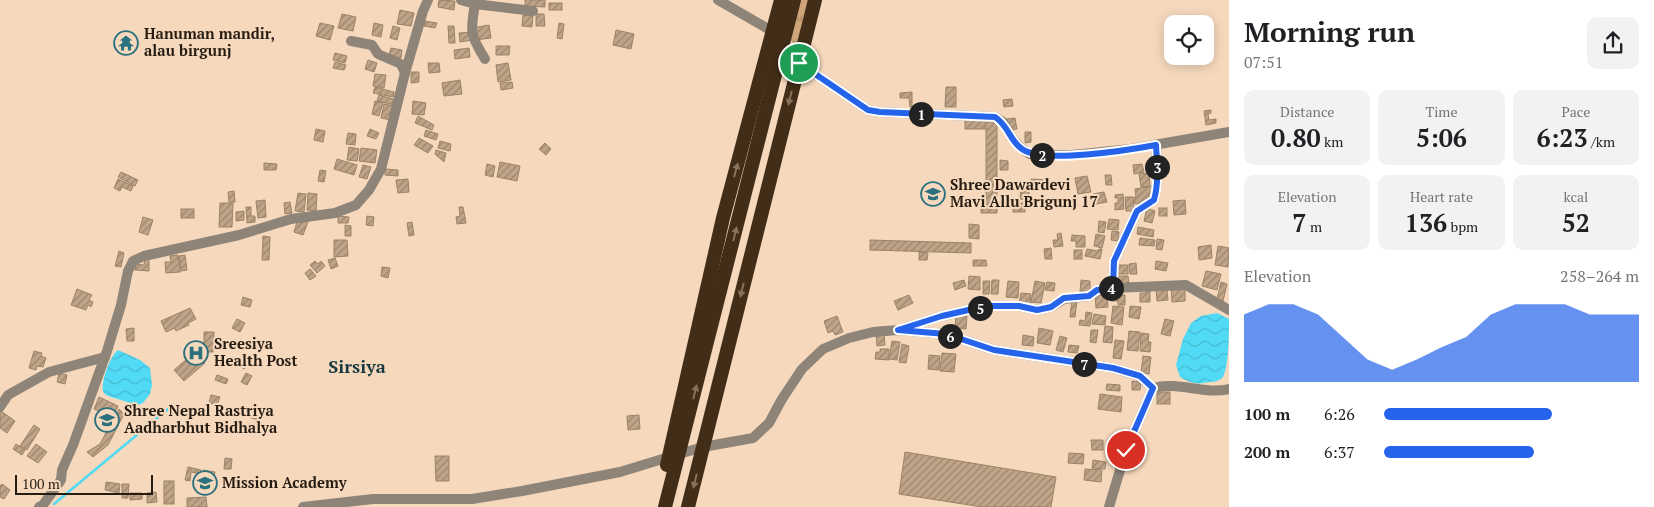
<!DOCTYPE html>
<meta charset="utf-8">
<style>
body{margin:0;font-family:"PT Serif",serif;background:#f2f2f2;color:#202124;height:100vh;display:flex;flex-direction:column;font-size:19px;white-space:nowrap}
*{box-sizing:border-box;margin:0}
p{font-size:16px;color:#757577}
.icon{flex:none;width:28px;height:28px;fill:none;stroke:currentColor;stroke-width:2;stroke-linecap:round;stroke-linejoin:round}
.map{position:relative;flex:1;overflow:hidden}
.sheet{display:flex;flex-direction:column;background:#fff;width:425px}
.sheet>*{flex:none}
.fabs{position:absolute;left:1164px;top:15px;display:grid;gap:10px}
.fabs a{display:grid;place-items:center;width:50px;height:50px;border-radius:10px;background:#fff;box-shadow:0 2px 12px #0003;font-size:25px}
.scale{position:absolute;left:15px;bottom:12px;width:138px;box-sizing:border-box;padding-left:5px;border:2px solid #261c12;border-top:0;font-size:14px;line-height:18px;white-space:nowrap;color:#261c12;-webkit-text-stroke:4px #f6d9bd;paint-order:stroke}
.pin{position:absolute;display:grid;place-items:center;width:42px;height:42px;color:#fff;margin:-21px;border:2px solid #fff;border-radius:50%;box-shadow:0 1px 5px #0007}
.km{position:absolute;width:25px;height:25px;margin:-12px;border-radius:50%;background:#222;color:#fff;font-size:14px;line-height:25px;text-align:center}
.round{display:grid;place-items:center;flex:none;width:52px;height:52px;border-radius:10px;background:#f2f2f2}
.head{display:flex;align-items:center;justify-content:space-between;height:85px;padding:0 15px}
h1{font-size:28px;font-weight:800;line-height:38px}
.figures{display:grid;grid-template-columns:repeat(3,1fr);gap:8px;height:85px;padding:5px 15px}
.figures div{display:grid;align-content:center;border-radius:10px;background:#f2f2f2;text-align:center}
.figures b{font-size:25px;font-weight:800}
.figures small{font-size:14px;font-weight:400}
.figures p{font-size:14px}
.chart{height:140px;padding:10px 15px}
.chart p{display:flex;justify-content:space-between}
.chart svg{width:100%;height:90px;margin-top:5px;fill:#2563eb;opacity:.7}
ul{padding:0 15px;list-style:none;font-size:16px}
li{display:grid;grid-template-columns:80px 60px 1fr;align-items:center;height:38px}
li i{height:12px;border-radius:6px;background:#2563eb}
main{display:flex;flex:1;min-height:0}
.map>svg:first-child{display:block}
.grass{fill:url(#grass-tufts)}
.water{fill:url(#water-waves)}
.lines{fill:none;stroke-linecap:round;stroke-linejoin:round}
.stream{stroke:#50daf5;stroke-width:2.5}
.building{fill:url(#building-hatch);stroke:#9c8267}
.minor{stroke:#8f8478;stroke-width:10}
.trunk{stroke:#422e18;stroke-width:14}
.oneway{fill:#8a725a}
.route-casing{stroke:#fff;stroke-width:10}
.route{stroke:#2563eb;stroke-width:6}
.labels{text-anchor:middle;stroke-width:4;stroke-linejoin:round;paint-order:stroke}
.poi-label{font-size:15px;font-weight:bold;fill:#261c12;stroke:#f6d9bd;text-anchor:start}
.quarter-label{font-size:18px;font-weight:bold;fill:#183940;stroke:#f6d9bd}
</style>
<main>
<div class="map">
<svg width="1229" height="507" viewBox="0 0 1229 507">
<defs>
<pattern id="grass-tufts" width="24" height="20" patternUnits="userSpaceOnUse" patternTransform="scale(1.25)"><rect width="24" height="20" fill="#cfa579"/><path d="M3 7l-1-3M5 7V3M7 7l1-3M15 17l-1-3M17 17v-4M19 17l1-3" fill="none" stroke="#a88662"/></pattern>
<pattern id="water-waves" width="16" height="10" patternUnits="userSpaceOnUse" patternTransform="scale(1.25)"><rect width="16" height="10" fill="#50daf5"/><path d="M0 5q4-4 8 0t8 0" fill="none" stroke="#46bad1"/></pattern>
<pattern id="building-hatch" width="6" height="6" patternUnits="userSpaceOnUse" patternTransform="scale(1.25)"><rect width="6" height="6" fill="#bfa488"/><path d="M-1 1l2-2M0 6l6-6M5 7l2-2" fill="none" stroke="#9b856e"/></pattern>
</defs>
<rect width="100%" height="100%" fill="#f6d9bd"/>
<polygon class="grass" points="800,0 809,0 798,43 795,44 790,40"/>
<g class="water">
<path d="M1217 313 1229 319C1229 334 1229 365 1223 377 1220 381 1214 382 1209 382 1197 385 1190 383 1180 377L1176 365 1183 339 1191 323 1201 316Z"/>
<path d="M118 350 140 360 150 368 152 385 150 394 143 403 137 405 108 396C105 394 104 394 103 391 101 381 110 356 118 350Z"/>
</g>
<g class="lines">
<polyline class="stream" points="54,504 168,409"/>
</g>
<g class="building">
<polygon points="439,0 455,1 454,10 438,7"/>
<polygon points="525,0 545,0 545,7 525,6"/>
<rect x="549" y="3" width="13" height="7"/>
<polygon points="400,10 414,13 411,26 397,24"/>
<polygon points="342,14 356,17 353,31 338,28"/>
<polygon points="536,14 544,14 545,26 536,26"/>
<polygon points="523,15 533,16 532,27 522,26"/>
<polygon points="425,21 437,23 435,28 424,26"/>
<polygon points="320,23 334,26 330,40 316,36"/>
<polygon points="374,23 383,25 381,37 372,35"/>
<polygon points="559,23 564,24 562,39 557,38"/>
<polygon points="489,25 491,38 475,40 473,28"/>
<polygon points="393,26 400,28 397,40 390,38"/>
<polygon points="448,26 454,26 455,43 449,43"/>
<polygon points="616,30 634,34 631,49 613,45"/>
<polygon points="472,32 473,40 460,42 459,33"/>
<polygon points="496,46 510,46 509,55 496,55"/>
<polygon points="391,48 402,50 401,58 389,55"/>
<polygon points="469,48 470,57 455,59 454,50"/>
<polygon points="335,53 347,56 345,63 333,60"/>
<polygon points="368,60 377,63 374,72 365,69"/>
<polygon points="335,62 346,65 344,70 333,68"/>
<polygon points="428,63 439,63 440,72 429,73"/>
<polygon points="508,63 511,80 498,82 496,65"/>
<polygon points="411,72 419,72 419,82 411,83"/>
<polygon points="375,74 386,75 384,88 373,86"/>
<polygon points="460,80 462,94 444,96 442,83"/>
<polygon points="512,82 513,88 501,90 500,83"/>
<polygon points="375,87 394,92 393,97 373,93"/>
<polygon points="946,87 956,87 956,107 945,107"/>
<polygon points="912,92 912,107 910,107 909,98 900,98 900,93"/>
<polygon points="379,95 396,100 395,105 377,101"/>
<polygon points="1012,99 1013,106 1004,107 1003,100"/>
<polygon points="375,101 383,103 379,116 372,114"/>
<polygon points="413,101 426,103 424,115 412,114"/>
<polygon points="384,104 394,106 391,120 381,118"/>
<polygon points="1211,110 1211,113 1208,114 1209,120 1216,119 1216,123 1206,125 1204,111"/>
<polygon points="418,116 434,125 432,130 415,123"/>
<polygon points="1015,118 1017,129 1009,130 1007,119"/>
<rect x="965" y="119" width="20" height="10"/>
<polygon points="986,122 997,122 997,213 981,213 981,199 986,199"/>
<polygon points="316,129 325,131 323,142 314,140"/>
<polygon points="370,129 379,133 376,139 367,136"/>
<polygon points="426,130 438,134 436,140 424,136"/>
<polygon points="1025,132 1031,132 1031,142 1025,143"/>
<polygon points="348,133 356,134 355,145 346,144"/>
<polygon points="419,138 433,146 428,153 414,145"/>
<polygon points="440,141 451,144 450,151 438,148"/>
<polygon points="545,143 551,149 546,155 539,149"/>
<polygon points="349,147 359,149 357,161 347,160"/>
<polygon points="361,148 377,150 375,163 359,161"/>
<polygon points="436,150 446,153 444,162 435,154"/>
<polygon points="337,159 357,165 354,175 334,169"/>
<polygon points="1000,160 1008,161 1008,170 1000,170"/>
<polygon points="500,162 520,166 517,181 497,177"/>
<polygon points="264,163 277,164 276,170 264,170"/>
<polygon points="487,164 495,166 493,177 485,175"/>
<polygon points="1142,164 1144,172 1134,174 1133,165"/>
<polygon points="363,165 371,167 367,179 359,177"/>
<polygon points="385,169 398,170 398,176 385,175"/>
<polygon points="320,170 326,171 324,182 318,181"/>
<polygon points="121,172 138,180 135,186 118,177"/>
<polygon points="1149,173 1150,186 1141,187 1139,174"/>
<polygon points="1105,175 1111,175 1112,185 1106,185"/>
<polygon points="1087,176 1091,192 1078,194 1075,178"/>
<polygon points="118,179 133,186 131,191 122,187 120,191 114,188"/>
<polygon points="408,179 409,192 398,193 396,180"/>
<polygon points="1031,179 1047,180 1047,188 1031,188"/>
<polygon points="1153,186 1155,195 1149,196 1149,202 1135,204 1134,197 1136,197 1135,189"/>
<polygon points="1021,188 1029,189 1029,200 1020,199"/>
<polygon points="234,191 235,202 229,202 228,192"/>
<polygon points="1104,192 1107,202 1096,204 1093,194"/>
<polygon points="298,193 306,194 304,212 295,211"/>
<polygon points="308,193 317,194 316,211 307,210"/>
<polygon points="1123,194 1124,209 1115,210 1115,203 1118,203 1118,198 1115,198 1115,195"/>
<polygon points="1125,197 1133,197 1134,211 1126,211"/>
<polygon points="265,200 266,217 258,218 256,201"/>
<polygon points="1185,200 1186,214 1174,215 1173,201"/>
<polygon points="290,202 292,213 285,214 284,203"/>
<polygon points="220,203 233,203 232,227 219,227"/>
<rect x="1013" y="203" width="12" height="9"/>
<polygon points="246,207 251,207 251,216 255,216 255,222 247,223"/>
<polygon points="459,207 463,207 466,223 457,224 456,217 460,216"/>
<polygon points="1147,208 1155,211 1152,223 1144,221"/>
<rect x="1159" y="208" width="8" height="8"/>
<rect x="181" y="209" width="13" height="9"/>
<polygon points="244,211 244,220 236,221 236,212"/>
<polygon points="338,216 349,217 348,223 338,223"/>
<polygon points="367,216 374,217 373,226 366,225"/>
<polygon points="143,217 153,220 148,235 139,232"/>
<polygon points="1109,219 1119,220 1118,230 1107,229"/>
<polygon points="302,220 308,222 303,235 294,232 297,222 301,223"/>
<polygon points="1099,221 1106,222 1104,233 1098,232"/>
<polygon points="412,222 414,235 409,236 407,223"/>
<polygon points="969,224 979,225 979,239 969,238"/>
<polygon points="345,225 351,226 351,236 345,236"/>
<polygon points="1138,227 1154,230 1153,237 1137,234"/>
<polygon points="1112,231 1119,232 1118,241 1111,240"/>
<polygon points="1061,233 1063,246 1054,247 1053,240 1058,240 1057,234"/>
<polygon points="1096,234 1105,236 1102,248 1094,246"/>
<polygon points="1072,235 1085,236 1085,247 1076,247 1076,241 1071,241"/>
<polygon points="263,236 270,237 269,260 262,260"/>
<polygon points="1140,238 1155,240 1154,246 1139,245"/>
<polygon points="1157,239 1164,240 1162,250 1156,249"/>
<polygon points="334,240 347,240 348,256 334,257"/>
<polygon points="870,240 971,243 971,253 870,250"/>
<polygon points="1211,245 1212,258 1199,260 1198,247"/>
<polygon points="1218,246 1229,248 1228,267 1215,265"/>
<polygon points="1051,248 1052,259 1045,259 1044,249"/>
<polygon points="1087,249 1098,251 1099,249 1102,249 1100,259 1085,256"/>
<rect x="1074" y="250" width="8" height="9"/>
<polygon points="119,251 124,253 121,267 115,266"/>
<polygon points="919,252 928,253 927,260 919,260"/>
<polygon points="178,255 180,272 166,273 165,262 171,262 170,256"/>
<polygon points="185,255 187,270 181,271 179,256"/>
<polygon points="145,258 149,259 149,271 135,270 136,264 144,265"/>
<polygon points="335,258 338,266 331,269 328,260"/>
<polygon points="973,260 986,260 987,266 973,266"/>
<polygon points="315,261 318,264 321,261 325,266 317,273 310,265"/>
<polygon points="1156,261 1168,263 1166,271 1155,269"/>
<polygon points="1136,263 1137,274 1130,274 1129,264"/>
<rect x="1117" y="265" width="11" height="9"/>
<polygon points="382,267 390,268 388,278 381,276"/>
<polygon points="310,269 316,276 310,280 305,273"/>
<polygon points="1206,271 1221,274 1217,290 1202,286"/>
<polygon points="969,276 980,277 980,290 968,289"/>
<polygon points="1118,276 1128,276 1129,284 1118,285"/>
<polygon points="964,280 966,286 955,290 953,283"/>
<polygon points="992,280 999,280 998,294 991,294"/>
<polygon points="1081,280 1090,281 1090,292 1080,292"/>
<polygon points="983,281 990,281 989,294 983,294"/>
<polygon points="1008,281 1019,282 1018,298 1006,297"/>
<polygon points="1035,281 1045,283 1041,303 1031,302"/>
<polygon points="1047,282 1055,283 1054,291 1045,290"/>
<polygon points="1221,282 1227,284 1223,301 1217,299"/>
<polygon points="1185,287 1185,301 1172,302 1171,288"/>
<polygon points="77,289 92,295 89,300 93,302 91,307 88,305 86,310 71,305"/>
<polygon points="1146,289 1150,289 1150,302 1140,302 1140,293 1146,293"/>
<polygon points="1167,289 1168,300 1157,301 1156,290"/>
<polygon points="1115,290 1119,290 1119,295 1125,295 1125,305 1118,305 1118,301 1111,301 1111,295 1115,294"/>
<polygon points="1021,293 1031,294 1030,305 1019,304"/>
<polygon points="1095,294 1107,294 1108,307 1096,308"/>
<polygon points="909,295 913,303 898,310 894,301"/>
<polygon points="243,297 252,300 250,307 241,305"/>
<polygon points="1072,299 1077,300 1075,317 1070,317"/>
<polygon points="1113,306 1124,307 1122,325 1111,323"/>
<polygon points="1130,306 1141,307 1139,319 1129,317"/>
<polygon points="190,308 196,319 188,323 189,325 176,331 175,328 166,332 161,321"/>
<polygon points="1086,312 1092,313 1090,326 1079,325 1080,320 1085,321"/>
<polygon points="1094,314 1106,316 1105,325 1092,324"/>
<polygon points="956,315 967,316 966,329 955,328"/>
<polygon points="837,316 843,332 835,335 833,331 828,333 824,321"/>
<polygon points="237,319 245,323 240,332 232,328"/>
<polygon points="1165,319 1174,321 1170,336 1161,334"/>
<polygon points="1105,326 1113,327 1112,343 1103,342"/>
<polygon points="134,328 134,341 127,341 126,329"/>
<polygon points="1039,328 1053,331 1050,345 1037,343"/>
<polygon points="1091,330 1098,330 1096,343 1090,342"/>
<polygon points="1129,331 1140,332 1138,351 1127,350"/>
<polygon points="204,332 214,332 213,352 204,352"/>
<polygon points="1141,333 1149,334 1148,342 1151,342 1150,352 1140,351"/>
<polygon points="876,334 884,334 885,345 877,346"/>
<polygon points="1023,335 1034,337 1033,346 1022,345"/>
<polygon points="1060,336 1067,338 1063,352 1056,350"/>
<polygon points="1115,340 1124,341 1121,359 1113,358"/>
<polygon points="892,341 900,342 897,360 889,359"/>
<polygon points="902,344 909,346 906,363 899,362"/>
<polygon points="1069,345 1079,346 1077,353 1068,352"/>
<polygon points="880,349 889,349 889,360 875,359 876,352 880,352"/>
<polygon points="34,351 42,353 41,356 46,358 43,367 37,366 36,370 29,368"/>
<polygon points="195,352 205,363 184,381 174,370"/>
<polygon points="942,353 956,354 954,372 940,371"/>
<polygon points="929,355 940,356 939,370 928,369"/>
<polygon points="243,356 250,361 244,369 237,364"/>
<polygon points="1143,356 1151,357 1149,374 1141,373"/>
<polygon points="59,373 67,375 65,384 57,382"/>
<polygon points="246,373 252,376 247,385 241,382"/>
<polygon points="217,375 228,379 226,384 215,380"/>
<polygon points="1132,381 1141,382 1140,390 1132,390"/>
<polygon points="1107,384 1120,385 1120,391 1106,390"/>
<rect x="1157" y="392" width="13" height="12"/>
<polygon points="1100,394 1122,397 1121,412 1098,409"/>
<polygon points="211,395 220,397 217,405 209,403"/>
<polygon points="99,397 118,406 113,417 94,409"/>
<polygon points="119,409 124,414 108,445 93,457 87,452 100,444"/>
<polygon points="254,409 262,411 260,420 251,418"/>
<polygon points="1,411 15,421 7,433 0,428 0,413"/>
<polygon points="639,415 640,429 628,430 627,416"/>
<polygon points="34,425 40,429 27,450 20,446"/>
<polygon points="1091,440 1103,440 1103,450 1092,450"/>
<polygon points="1109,442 1122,443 1120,457 1107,456"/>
<polygon points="16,444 25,450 22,455 13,449"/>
<polygon points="36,444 47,452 38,463 27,456"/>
<polygon points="905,452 1056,477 1051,507 982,507 899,494"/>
<polygon points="1069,453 1084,454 1083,464 1068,463"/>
<polygon points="435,456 449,456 449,481 436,481"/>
<polygon points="225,458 232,459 231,469 224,469"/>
<polygon points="1093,460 1106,462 1105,469 1092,468"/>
<polygon points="188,467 201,470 200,474 191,472 190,481 185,480"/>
<polygon points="1085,469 1102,470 1101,482 1084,480"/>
<polygon points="203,470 215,472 213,483 210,483 211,476 202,475"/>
<rect x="164" y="481" width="10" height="23"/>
<polygon points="106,482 120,484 119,493 105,490"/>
<polygon points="2,484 10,490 4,499 0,497 0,486"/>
<polygon points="122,484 129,484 128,498 122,498"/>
<polygon points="156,492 157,502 147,503 147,493"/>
<polygon points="130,493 142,493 142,499 130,500"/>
<polygon points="206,497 207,507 187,507 187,498"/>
</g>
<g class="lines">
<g class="minor">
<polyline points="461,0 475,4 533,11"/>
<polyline points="718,0 770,30 783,43 799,63 868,110 880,112 995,117 1003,122 1012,138 1021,148 1030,154 1046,155 1072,155 1131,149 1229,132"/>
<path d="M475 4C470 32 470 35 485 59"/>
<polyline points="351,41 372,45 378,54 401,64 405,73"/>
<path d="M1113 288 1114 261 1137 211 1154 200C1159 182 1157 164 1156 145"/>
<polyline points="904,328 942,316 986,306 1019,306 1037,310 1051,307 1064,299 1089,296 1097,290 1113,288 1186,285 1229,310"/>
<polyline points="0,407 8,395 49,372 105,357"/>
<polyline points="679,454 703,447 753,438 769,423 782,399 802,369 823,349 849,338 873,332 898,330 946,334 994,350 1113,368 1139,376 1153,388"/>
<polyline points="39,507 43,505 61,480 62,470 73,445 107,351 121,305 128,271 133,261 144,256 239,235 291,219 335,213 356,205 369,190 381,169 405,73 423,11 428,0"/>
<polyline points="303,507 373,499 472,499 522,491 620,472 669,457"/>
<path d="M1109 507 1126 450 1153 388C1178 381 1204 395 1229 389"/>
</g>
<g class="trunk">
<polyline points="667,465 723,218 781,0"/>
<polyline points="665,507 794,0"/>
<polyline points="688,507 815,0"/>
</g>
</g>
<defs><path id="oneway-solid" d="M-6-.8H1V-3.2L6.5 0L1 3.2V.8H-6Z" transform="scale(1.25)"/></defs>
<g class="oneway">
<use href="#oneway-solid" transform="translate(790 98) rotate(104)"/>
<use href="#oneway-solid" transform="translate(736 170) rotate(-75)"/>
<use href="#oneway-solid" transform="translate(735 234) rotate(-76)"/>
<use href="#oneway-solid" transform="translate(742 290) rotate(104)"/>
<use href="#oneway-solid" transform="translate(695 392) rotate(-76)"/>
<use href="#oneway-solid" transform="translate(695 481) rotate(104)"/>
</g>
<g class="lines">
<g class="route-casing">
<path id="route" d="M799 63 868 110 880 112 995 117C1008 125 1010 141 1022 149 1043 164 1129 150 1156 145 1157 164 1159 182 1154 200L1137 211 1114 261 1113 288 1097 290 1089 296 1064 298 1051 307 1037 310 1019 306H986L942 316 898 330 946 334 994 350 1113 368 1140 376 1153 388 1126 450"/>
</g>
<use href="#route" class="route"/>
</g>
<defs>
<g id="temple-ring" transform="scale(1.25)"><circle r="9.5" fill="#f6d9bd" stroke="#2a707e" stroke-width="1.5"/><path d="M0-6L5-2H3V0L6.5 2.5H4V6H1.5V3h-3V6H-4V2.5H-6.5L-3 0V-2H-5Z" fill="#2a707e"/></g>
<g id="school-ring" transform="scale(1.25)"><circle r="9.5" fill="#f6d9bd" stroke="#2a707e" stroke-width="1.5"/><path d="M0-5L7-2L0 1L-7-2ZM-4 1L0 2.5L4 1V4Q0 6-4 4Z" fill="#2a707e"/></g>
<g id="hospital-ring" transform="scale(1.25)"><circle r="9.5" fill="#f6d9bd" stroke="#2a707e" stroke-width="1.5"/><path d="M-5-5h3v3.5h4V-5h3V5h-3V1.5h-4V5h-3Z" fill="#2a707e"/></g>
</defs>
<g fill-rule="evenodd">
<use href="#temple-ring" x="126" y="43"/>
<use href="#school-ring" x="933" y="194"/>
<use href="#hospital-ring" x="196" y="353"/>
<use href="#school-ring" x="107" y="420"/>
<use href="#school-ring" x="205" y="483"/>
</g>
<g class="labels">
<g class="poi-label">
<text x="144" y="39">Hanuman mandir,<tspan x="144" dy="17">alau birgunj</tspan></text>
<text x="950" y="190">Shree Dawardevi<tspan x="950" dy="17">Mavi Allu Brigunj 17</tspan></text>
<text x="214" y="349">Sreesiya<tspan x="214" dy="17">Health Post</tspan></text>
<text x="124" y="416">Shree Nepal Rastriya<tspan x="124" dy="17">Aadharbhut Bidhalya</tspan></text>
<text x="222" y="488">Mission Academy</text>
</g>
<g class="quarter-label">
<text x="357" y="373">Sirsiya</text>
</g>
</g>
</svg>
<div class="fabs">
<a><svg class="icon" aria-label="locate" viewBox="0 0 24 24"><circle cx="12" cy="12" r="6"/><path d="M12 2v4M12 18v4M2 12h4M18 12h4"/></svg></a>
</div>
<div class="scale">100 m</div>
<div class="pin" style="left:799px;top:63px;background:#1e9e55"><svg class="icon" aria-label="arrive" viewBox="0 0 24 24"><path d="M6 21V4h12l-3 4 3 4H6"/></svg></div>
<div class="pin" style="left:1126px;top:450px;background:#d93025"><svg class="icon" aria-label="check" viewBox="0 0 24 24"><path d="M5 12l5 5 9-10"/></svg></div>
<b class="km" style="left:921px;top:114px">1</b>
<b class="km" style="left:1042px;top:155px">2</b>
<b class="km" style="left:1157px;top:167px">3</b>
<b class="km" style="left:1111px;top:288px">4</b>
<b class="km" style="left:980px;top:308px">5</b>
<b class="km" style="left:950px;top:336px">6</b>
<b class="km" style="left:1084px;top:364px">7</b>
</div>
<section class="sheet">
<div class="head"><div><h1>Morning run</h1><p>07:51</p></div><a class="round"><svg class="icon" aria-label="share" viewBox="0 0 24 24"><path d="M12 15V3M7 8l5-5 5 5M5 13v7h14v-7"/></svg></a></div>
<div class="figures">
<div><p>Distance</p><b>0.80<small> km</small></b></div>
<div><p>Time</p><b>5:06</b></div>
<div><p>Pace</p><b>6:23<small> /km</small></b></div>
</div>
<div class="figures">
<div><p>Elevation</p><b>7<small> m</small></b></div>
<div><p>Heart rate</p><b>136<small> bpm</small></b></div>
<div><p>kcal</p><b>52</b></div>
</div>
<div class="chart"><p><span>Elevation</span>258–264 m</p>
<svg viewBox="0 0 160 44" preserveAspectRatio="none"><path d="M0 44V11L10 6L20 6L30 11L40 22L50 33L60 38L70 33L80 27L90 22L100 11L110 6L120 6L130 6L140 11L150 11L160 11V44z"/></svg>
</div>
<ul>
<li><b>100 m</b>6:26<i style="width:66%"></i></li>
<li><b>200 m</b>6:37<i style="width:59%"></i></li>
</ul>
</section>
</main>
